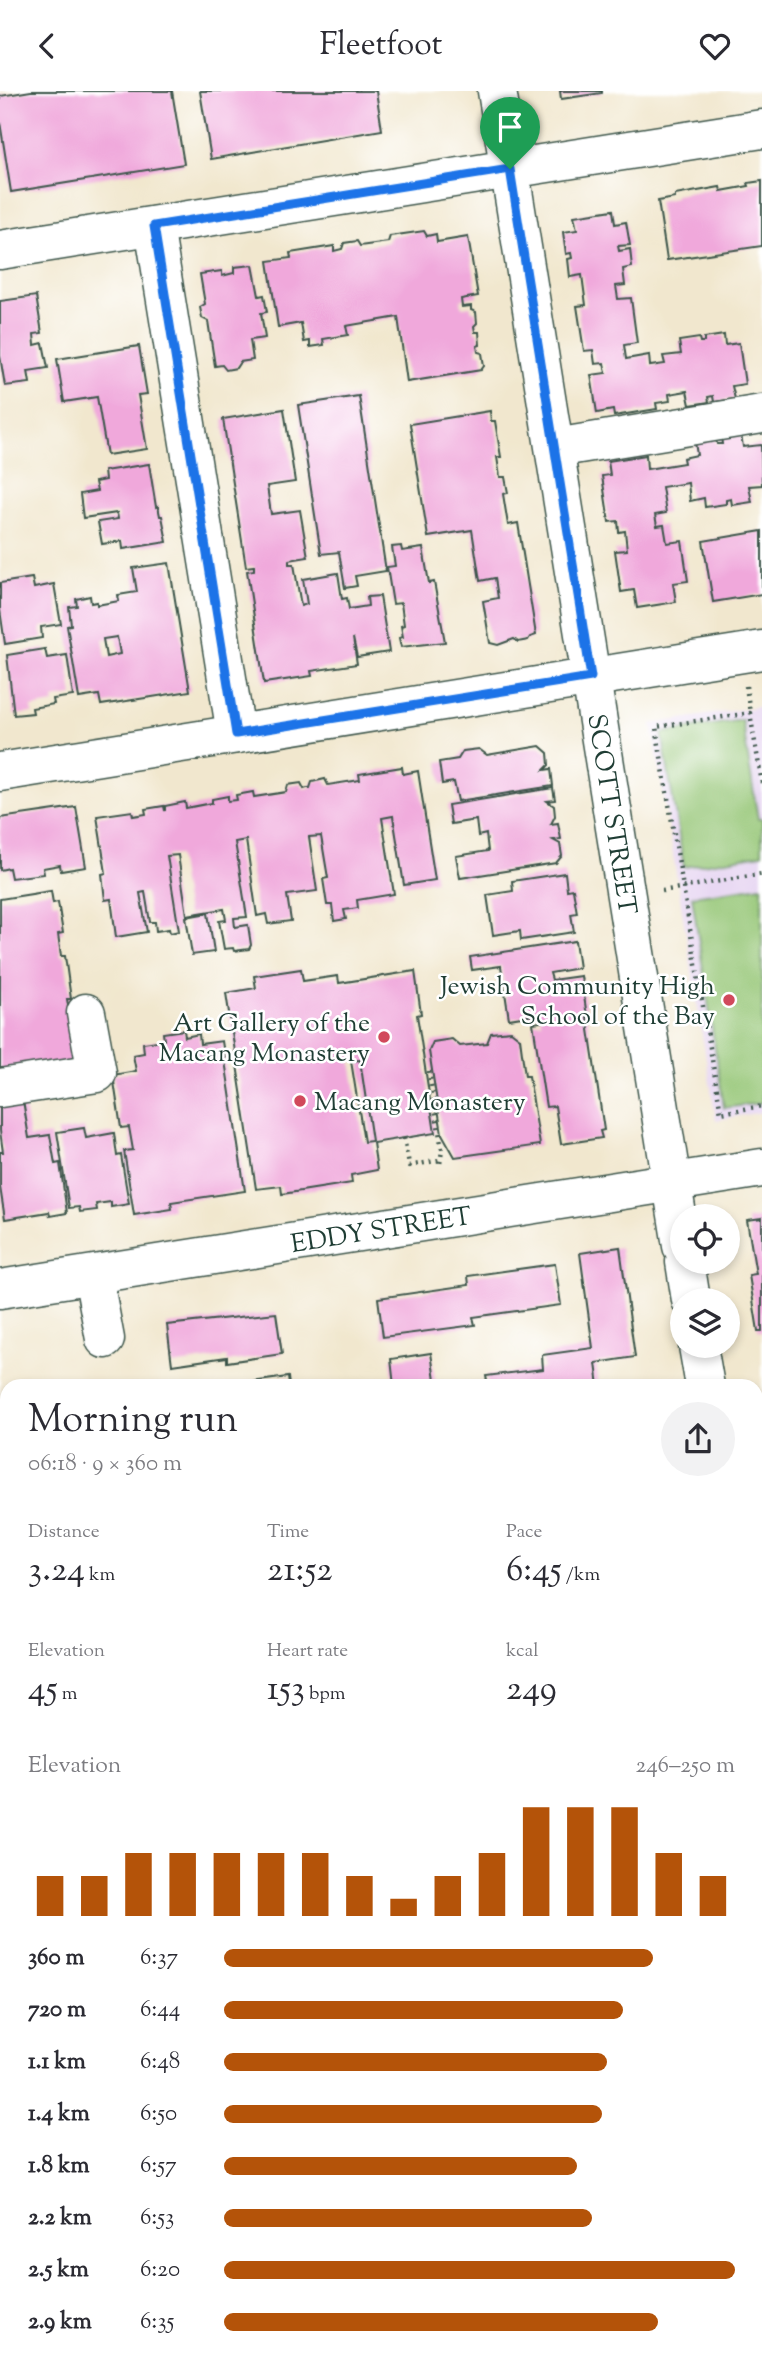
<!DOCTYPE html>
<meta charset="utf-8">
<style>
body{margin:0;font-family:"Sorts Mill Goudy",serif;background:#f2f2f3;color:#2b2b33;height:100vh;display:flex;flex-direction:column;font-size:26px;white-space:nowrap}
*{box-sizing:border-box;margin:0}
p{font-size:23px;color:#7c7c81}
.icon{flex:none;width:38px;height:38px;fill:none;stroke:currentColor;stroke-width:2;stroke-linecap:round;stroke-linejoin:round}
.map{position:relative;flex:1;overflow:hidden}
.panel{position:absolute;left:0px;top:1288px;width:763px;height:989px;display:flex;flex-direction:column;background:#fff;border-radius:21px 21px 0 0;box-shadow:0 4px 10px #0003}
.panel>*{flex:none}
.controls{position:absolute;left:670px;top:1113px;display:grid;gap:14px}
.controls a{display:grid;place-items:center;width:70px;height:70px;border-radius:50%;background:#fff;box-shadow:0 4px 10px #0003;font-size:35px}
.pin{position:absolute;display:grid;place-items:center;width:60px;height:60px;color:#fff;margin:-72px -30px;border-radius:50% 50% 50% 0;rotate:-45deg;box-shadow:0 0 7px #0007}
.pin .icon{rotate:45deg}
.round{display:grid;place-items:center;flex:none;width:74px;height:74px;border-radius:37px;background:#f2f2f3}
.headline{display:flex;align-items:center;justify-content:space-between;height:119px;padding:0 28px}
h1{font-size:38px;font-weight:600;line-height:52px}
.metrics{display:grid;grid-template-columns:repeat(3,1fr);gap:10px;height:119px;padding:7px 28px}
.metrics div{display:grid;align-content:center}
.metrics b{font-size:35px;font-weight:600}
.metrics small{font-size:19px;font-weight:400}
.metrics p{font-size:19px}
.chart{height:196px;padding:14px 28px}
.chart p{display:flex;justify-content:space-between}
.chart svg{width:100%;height:126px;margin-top:7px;stroke:#b45309;stroke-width:6}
ul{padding:0 28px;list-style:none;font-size:23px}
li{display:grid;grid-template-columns:112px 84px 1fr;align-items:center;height:52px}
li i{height:18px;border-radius:9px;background:#b45309}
header{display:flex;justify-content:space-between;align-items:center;height:91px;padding:0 28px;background:#fff;font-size:32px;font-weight:600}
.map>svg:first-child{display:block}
.built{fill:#e5d3f1}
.green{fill:#95c676;stroke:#5a8255;stroke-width:2}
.building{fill:#f0a8db;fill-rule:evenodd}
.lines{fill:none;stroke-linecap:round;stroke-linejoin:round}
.minor-casing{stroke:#3e564b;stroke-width:41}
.major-casing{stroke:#3e564b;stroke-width:41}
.path{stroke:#3e564b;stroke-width:4.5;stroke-dasharray:2 5;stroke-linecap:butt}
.minor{stroke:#fff;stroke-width:38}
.major{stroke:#fbbb8d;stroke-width:38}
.route-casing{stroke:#fff;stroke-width:14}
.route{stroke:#1a73e8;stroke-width:9}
.poi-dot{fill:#d1495b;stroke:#fff;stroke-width:2.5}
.labels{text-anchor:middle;stroke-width:5;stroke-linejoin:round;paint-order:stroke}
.street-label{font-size:26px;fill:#1f3d34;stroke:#fff}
.poi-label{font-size:26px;fill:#1f3d34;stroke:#fff;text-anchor:end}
</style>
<header><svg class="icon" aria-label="back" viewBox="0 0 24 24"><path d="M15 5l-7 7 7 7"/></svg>Fleetfoot<svg class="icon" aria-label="heart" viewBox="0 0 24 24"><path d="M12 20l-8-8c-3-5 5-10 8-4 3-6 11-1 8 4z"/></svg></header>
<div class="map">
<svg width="762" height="2276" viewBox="0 0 762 2276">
<rect width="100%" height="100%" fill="#fff"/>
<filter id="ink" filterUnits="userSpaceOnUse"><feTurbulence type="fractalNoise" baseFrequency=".0143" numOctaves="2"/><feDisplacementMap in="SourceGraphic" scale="14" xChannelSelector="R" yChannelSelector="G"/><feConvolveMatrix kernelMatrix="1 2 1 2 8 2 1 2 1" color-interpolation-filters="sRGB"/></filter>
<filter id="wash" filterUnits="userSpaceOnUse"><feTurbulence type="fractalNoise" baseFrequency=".00686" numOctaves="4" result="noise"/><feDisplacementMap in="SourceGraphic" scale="28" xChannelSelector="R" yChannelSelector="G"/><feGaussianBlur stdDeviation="1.57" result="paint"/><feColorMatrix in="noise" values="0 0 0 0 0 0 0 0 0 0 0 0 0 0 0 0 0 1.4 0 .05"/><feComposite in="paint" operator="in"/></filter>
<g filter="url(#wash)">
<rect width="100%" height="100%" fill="#f1e7ce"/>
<g class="built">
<polygon points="762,615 762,1021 716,1029 652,633"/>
<polygon points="0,1738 2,1749 7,1748 7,2270 330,2270 331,2276 0,2276"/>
</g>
<g class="green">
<polygon points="742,629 758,728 762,728 762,763 684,776 662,642"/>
<polygon points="762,795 762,1012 724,1017 692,805"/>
</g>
<g id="blocks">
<g class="building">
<polygon points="31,0 172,0 184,73 11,101 0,31 0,5"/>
<polygon points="200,0 376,0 382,39 211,68"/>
<polygon points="560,0 602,0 602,2 561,8"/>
<polygon points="762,90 762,155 667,169 658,110 675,107 675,104 720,96 721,100 749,95 748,92"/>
<polygon points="613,119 615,133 626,131 630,154 618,155 619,160 630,158 632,176 623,178 625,194 616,195 618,208 631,207 637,252 624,254 626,268 649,264 650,275 665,273 663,265 681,263 679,250 699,247 700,251 704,251 704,247 724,244 725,254 739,252 745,293 732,295 735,308 714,311 713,305 708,306 709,311 690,314 687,300 669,303 670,310 656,312 657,318 614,325 613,319 597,322 591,284 606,282 604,272 595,273 593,259 584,260 577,215 586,214 582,184 570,186 568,168 572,167 571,162 566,163 563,141 577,139 574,125"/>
<polygon points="424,140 427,145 436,143 437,151 468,146 478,205 461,208 462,216 471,215 471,219 476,221 477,232 474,235 475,241 479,241 480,254 477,255 478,261 482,262 484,275 481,279 407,291 398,226 346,235 348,244 323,248 324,254 310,256 310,250 304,251 301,232 278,236 268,170 291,167 290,162 334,155 334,160 342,158 344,152 357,150 360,155 388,151 390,145"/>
<polygon points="253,174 259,205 264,204 267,221 261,222 265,247 250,249 253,269 240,271 236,277 226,279 222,274 215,275 208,230 202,227 200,216 205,213 200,183 222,180 222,185 234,182 234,176"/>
<polygon points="36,205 42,242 34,243 35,254 43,252 48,277 28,280 30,292 5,295 0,265 0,210"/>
<polygon points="139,255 147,303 138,304 147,358 107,364 97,306 64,311 57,268"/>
<polygon points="359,305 386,480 355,485 357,495 345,497 339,461 321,463 298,314"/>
<polygon points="284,318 295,391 267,395 271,423 300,419 308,466 289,469 289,473 294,473 301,515 307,513 303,488 338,482 342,508 347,507 349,518 368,515 367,506 380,505 389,561 357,566 353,547 357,573 311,580 312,585 264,592 247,480 254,479 254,475 246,476 223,328"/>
<polygon points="490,320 491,330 495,330 501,366 497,366 500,386 505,386 508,402 503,403 508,434 518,432 536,544 530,546 528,549 518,551 514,548 498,554 490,552 483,510 498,507 495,487 480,490 472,439 428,446 410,333"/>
<polygon points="741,343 743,356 761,354 762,394 749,395 752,411 732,414 731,408 726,409 726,413 705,416 704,407 690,410 688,392 662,396 666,422 655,424 657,435 664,434 667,452 682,450 688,490 673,492 676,511 637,517 634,499 621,501 615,460 627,459 625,440 619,441 618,430 609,431 602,385 610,384 608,370 646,364 647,378 684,372 683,367 697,364 695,351 716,348 717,353 722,353 721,346"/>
<polygon points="149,373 156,416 158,415 160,425 162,425 167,451 123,458 122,450 102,453 98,431 118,428 117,422 83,427 80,403 97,400 95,391 105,389 104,380"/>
<polygon points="762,440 762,503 713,511 703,450"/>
<polygon points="401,455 402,460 423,457 429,492 434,491 445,551 401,556 399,547 403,546 401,535 404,534 401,512 393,513 387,476 395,475 392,456"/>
<path d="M169 472 190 600 101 614 99 604 79 607 67 535 71 534 69 516 77 515 76 508 90 505 91 512 97 511V514L119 510 118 504 137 501 133 477ZM117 546 120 563 106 566 103 548Z"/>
<polygon points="32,487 34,497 54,493 61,533 41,536 42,547 5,553 0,519 0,492"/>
<polygon points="45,558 47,567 67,564 73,605 53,608 54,613 32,617 33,622 14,624 7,564"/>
<polygon points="540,655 548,662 549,674 544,679 551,678 553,695 458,710 454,691 442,693 439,671 458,668 463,660 479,658 487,664"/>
<polygon points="402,676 403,683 418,680 435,789 404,794 393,725 382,727 394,803 357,809 358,817 344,819 346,828 334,830 332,814 327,814 323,788 328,787 321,745 309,746 317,800 287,804 291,830 268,833 266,823 257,825 246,749 235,751 247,826 234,827 235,836 248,834 251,854 249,858 234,860 233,857 224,858 219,830 226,829 224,818 187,824 178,764 167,765 179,840 170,842 169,838 156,840 155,831 150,831 145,801 140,802 147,841 116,846 111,808 105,809 102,783 106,782 97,725 132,720 133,725 146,723 145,718 164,715 165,720 165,715 185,711 186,717 212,712 212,708 228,705 228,710 237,709 236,704 253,701 254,706 286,701 288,694 301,692 304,698 307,697 310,697 312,691 325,688 328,694 360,689 359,683"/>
<polygon points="553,697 555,709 547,710 554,715 555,725 551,733 558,732 561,748 553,749 560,753 562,765 556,772 460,787 456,765 488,760 486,743 478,745 476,729 451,733 448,714"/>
<polygon points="76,716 86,776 61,780 60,774 43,777 44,783 11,787 9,777 0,779 0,727"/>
<polygon points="565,782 567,799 573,798 577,822 571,823 574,841 521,849 520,840 493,844 487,804 513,800 512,790"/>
<polygon points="51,800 53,812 58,811 63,842 58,843 61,865 65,865 71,908 67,908 78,977 0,989 0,808"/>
<polygon points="208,822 214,861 192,864 186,826"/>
<polygon points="575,850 579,877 550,882 552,889 581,885 604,1039 600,1040 602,1047 561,1053 555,1015 546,1016 533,932 541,931 540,923 509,928 501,875 472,879 470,866"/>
<path d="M301 878 303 890 338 885 339 892 415 880 421 923 417 924 435 1042 373 1052 377 1079 351 1084 352 1092 282 1103 281 1095 256 1098 226 902 256 897 254 885ZM360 969 372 1050 364 1051 351 970Z"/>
<polygon points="184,939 185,946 199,943 200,953 222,950 245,1100 171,1111 172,1118 134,1124 124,1060 133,1059 129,1036 121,1037 113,984 136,980 133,964 144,962 143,952 164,949 163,942"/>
<polygon points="511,940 520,947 525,985 529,985 540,1054 455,1066 442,1043 429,960 433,951 452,948 460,955 487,952 491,942"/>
<polygon points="22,1003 29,1047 50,1044 55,1073 60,1072 67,1122 50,1125 49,1121 5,1128 0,1096 0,1061 3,1061 0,1040 0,1006"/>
<polygon points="84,1037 86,1047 114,1042 117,1065 121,1064 129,1113 111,1116 111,1111 96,1113 97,1119 80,1121 79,1116 69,1117 57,1041"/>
<polygon points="762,1127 762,1240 758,1240 749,1184 756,1183 747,1129"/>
<polygon points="620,1156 635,1266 596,1272 599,1295 488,1295 486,1285 543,1278 542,1264 593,1257 580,1162"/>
<polygon points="555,1173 561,1214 473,1226 475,1234 383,1246 378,1207 469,1194 468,1185"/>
<polygon points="276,1222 282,1263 227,1271 227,1266 172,1274 167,1234"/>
<polygon points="431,1262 436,1295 394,1295 391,1268"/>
<polygon points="288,1286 289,1295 245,1295 245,1292"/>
<polygon points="6,1914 7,1933 0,1934 0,1915"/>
<polygon points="760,1935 762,1948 762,2069 756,2070 756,1936"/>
<polygon points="7,1972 7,2020 0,2021 0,1973"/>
<polygon points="7,2035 7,2186 0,2187 0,2037"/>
<polygon points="179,2270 323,2270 324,2276 180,2276"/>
<polygon points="338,2270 441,2270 442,2276 385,2276 384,2273 375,2276 339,2276"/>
<polygon points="450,2270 486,2270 487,2276 451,2276"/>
<polygon points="489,2270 524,2270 525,2276 490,2276"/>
<polygon points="526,2270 565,2270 566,2276 527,2276"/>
<polygon points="570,2270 600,2270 601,2276 571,2276"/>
<polygon points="604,2270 685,2270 686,2276 605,2276"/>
<polygon points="693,2270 721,2270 722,2276 694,2276"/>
<polygon points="727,2270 757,2270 758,2276 728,2276"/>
</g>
</g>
</g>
<g filter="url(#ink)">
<use href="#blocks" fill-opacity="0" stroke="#3e564b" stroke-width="2"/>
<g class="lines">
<g class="minor-casing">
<g id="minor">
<polyline points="497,0 682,1155"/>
<polyline points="154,135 236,643"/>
<polyline points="0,159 762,38"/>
<polyline points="555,357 762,323"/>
<polyline points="0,681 762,559"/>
<polyline points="0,997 97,982 86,922"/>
<polyline points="685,1171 691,1209"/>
<polyline points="93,1184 105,1248"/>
<polyline points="0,1198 762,1077"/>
<polyline points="698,1255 705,1295"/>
<polyline points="756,1613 762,1652"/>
<polyline points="0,2230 7,2229"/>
</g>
</g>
<g class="major-casing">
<g id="major">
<polyline points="0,1376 7,1419"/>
<polyline points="756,1599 762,1598"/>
<polyline points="0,1636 7,1680"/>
<polyline points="0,1720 7,1719"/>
<polyline points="756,2119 762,2118"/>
<polyline points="101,2270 102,2276"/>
<polyline points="143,2270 144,2276"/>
</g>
</g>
<g class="path">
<polyline points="746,595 750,622"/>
<polyline points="762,692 750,622 656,636 721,1022 762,1015"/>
<polyline points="662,800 762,783"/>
<polyline points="429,980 442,1059 440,1073"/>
<polyline points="404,1047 410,1078"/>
<polyline points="409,1075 440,1069"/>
<polyline points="0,1828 4,1861"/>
</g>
<use href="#minor" class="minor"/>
<use href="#major" class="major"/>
</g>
</g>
<g class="lines" filter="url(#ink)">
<g class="route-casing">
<polygon id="route" points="510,78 591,586 236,643 154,135"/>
</g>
<use href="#route" class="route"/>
</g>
<g class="poi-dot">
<circle cx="729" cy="909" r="7"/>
<circle cx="384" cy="946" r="7"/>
<circle cx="300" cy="1010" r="7"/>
</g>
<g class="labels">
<g class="street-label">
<text transform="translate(613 723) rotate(81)" y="9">SCOTT STREET</text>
<text transform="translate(381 1138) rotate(-9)" y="9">EDDY STREET</text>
</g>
<g class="poi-label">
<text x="715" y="903">Jewish Community High<tspan x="715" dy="30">School of the Bay</tspan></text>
<text x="370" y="940">Art Gallery of the<tspan x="370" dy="30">Macang Monastery</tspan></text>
<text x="314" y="1019" text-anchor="start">Macang Monastery</text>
</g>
</g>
</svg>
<div class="controls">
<a><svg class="icon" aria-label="locate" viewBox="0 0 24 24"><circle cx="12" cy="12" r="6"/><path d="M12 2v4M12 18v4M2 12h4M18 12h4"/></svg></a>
<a><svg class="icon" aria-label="layers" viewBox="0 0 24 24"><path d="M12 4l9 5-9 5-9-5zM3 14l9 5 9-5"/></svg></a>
</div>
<div class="pin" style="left:510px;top:78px;background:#1e9e55"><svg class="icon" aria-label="arrive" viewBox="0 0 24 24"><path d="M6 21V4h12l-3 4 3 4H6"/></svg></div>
<section class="panel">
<div class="headline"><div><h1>Morning run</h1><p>06:18 · 9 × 360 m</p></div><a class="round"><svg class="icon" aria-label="share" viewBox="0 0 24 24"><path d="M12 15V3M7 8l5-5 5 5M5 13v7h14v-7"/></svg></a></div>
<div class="metrics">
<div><p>Distance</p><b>3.24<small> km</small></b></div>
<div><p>Time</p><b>21:52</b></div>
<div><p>Pace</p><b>6:45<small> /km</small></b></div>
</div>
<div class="metrics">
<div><p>Elevation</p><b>45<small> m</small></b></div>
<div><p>Heart rate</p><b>153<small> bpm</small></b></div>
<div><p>kcal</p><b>249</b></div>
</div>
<div class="chart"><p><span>Elevation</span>246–250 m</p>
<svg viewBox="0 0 160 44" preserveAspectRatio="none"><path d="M5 44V30M15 44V30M25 44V22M35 44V22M45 44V22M55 44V22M65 44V22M75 44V30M85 44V38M95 44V30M105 44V22M115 44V6M125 44V6M135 44V6M145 44V22M155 44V30"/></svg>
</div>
<ul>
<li><b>360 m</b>6:37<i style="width:84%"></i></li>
<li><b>720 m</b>6:44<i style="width:78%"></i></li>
<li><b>1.1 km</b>6:48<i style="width:75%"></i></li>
<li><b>1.4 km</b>6:50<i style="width:74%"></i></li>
<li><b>1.8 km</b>6:57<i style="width:69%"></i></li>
<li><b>2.2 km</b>6:53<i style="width:72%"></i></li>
<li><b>2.5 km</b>6:20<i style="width:100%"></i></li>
<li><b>2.9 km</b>6:35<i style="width:85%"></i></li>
</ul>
</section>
</div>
